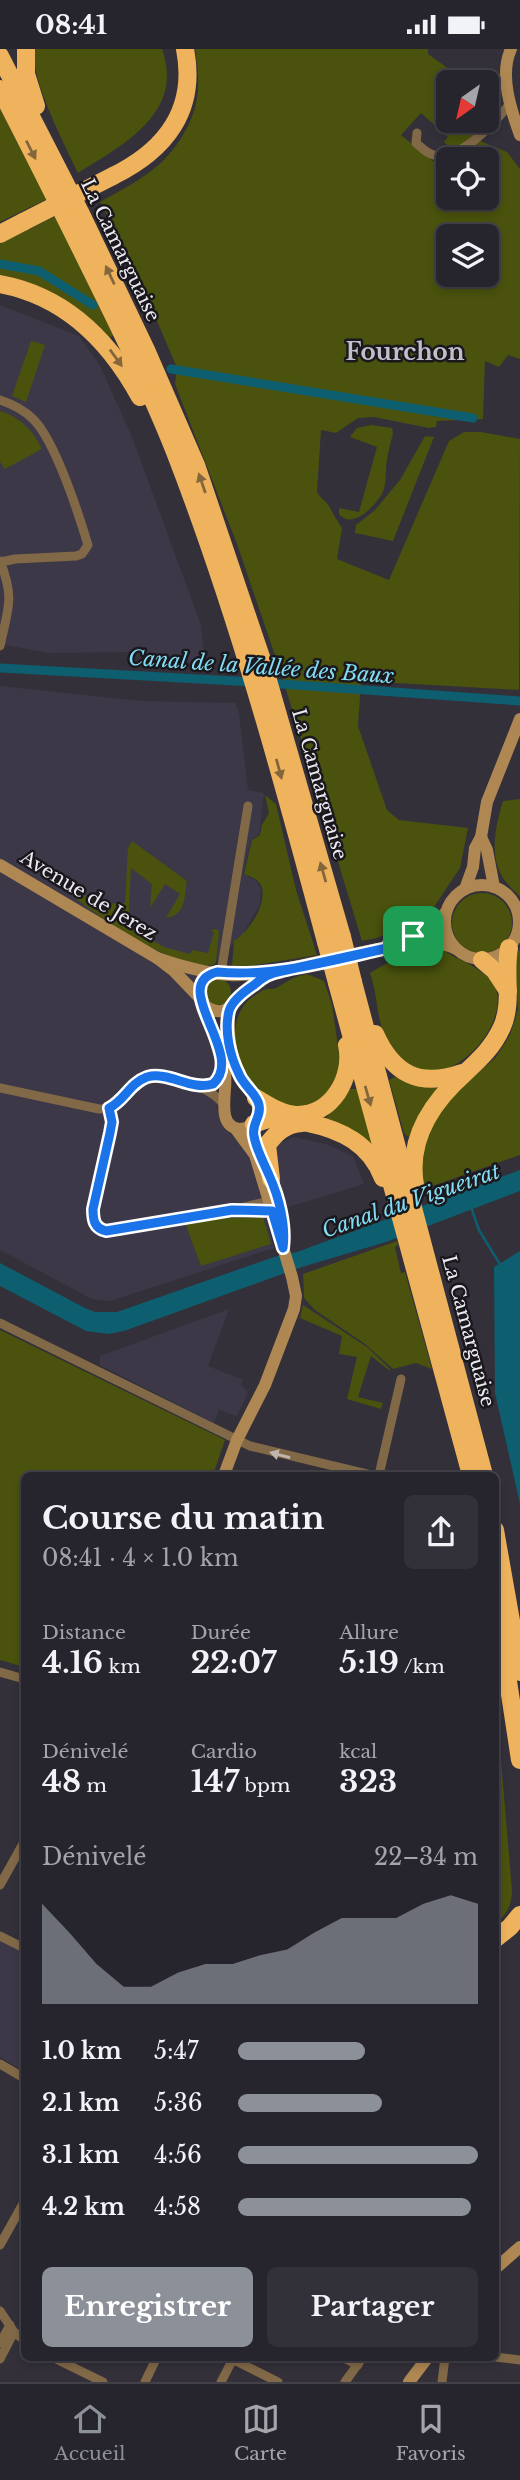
<!DOCTYPE html>
<html lang="fr">
<meta charset="utf-8">
<style>
body{margin:0;font-family:"Libre Baskerville",serif;background:#323038;color:#f1f3f6;height:100vh;display:flex;flex-direction:column;font-size:26px;white-space:nowrap}
*{box-sizing:border-box;margin:0}
p{font-size:23px;color:#a4a4a9}
.icon{flex:none;width:38px;height:38px;fill:none;stroke:currentColor;stroke-width:2;stroke-linecap:round;stroke-linejoin:round}
.map{position:relative;flex:1;overflow:hidden}
.panel{position:absolute;left:21px;top:1423px;width:478px;height:889px;display:flex;flex-direction:column;background:#26242c;border-radius:10px;box-shadow:0 4px 10px #0003,0 0 0 2px #424148}
.panel>*{flex:none}
.needle{width:46px;rotate:214deg}
.controls{position:absolute;left:436px;top:21px;display:grid;gap:14px}
.controls a{display:grid;place-items:center;width:63px;height:63px;border-radius:10px;background:#26242c;box-shadow:0 4px 10px #0003,0 0 0 2px #424148;font-size:35px}
.pin{position:absolute;display:grid;place-items:center;width:60px;height:60px;color:#fff;margin:-30px;border-radius:14px;box-shadow:0 4px 10px #0006}
.round{display:grid;place-items:center;flex:none;width:74px;height:74px;border-radius:10px;background:#323038}
.overview{display:flex;align-items:center;justify-content:space-between;height:119px;padding:0 21px}
h1{font-size:32px;font-weight:800;line-height:52px}
.metrics{display:grid;grid-template-columns:repeat(3,1fr);gap:10px;height:119px;padding:7px 21px}
.metrics div{display:grid;align-content:center}
.metrics b{font-size:30px;font-weight:800}
.metrics small{font-size:19px;font-weight:400}
.metrics p{font-size:19px}
.chart{height:196px;padding:14px 21px}
.chart p{display:flex;justify-content:space-between}
.chart svg{width:100%;height:126px;margin-top:7px;fill:#8c9099;opacity:.7}
.primary-button{display:flex;gap:14px;margin-top:auto;padding:14px 21px}
.primary-button a{flex:1;height:80px;border-radius:10px;background:#8c9099;color:#fff;font-size:28px;font-weight:800;line-height:80px;text-align:center}
.primary-button a+a{background:#323038;color:#f1f3f6}
ul{padding:0 21px;list-style:none;font-size:23px}
li{display:grid;grid-template-columns:112px 84px 1fr;align-items:center;height:52px}
li i{height:18px;border-radius:9px;background:#8c9099}
.status{display:flex;justify-content:space-between;align-items:center;height:49px;padding:0 35px;background:#26242c;direction:ltr}
.status svg{height:19px;fill:currentColor}
.tab-bar{display:flex;justify-content:space-around;align-items:center;height:98px;border-top:2px solid #424148;background:#26242c;font-size:19px;color:#a4a4a9}
.tab-bar a{display:grid;justify-items:center;gap:4px}
.tab-bar .current{color:#8c9099}
.map>svg:first-child{display:block}
.built{fill:#3d3847}
.green{fill:#4a520d;fill-rule:evenodd}
.water{fill:#0d5e6e}
.lines{fill:none;stroke-linecap:round;stroke-linejoin:round}
.stream{stroke:#0d5e6e;stroke-width:2.5}
.canal{stroke:#0d5e6e;stroke-width:9}
.street{stroke:#816948;stroke-width:9}
.secondary{stroke:#ae8752;stroke-width:12}
.highway{stroke:#efb35d;stroke-width:18}
.highway-bridge{stroke:#efb35d;stroke-width:18}
.oneway{fill:#84663d}
.oneway2{fill:#c1b6ad}
.route-casing{stroke:#fff;stroke-width:14}
.route{stroke:#1a73e8;stroke-width:9}
.labels{text-anchor:middle;stroke-width:5;stroke-linejoin:round;paint-order:stroke}
.street-label{font-size:19px;fill:#eceaf1;stroke:#1a181d}
.water-label{font-size:21px;font-style:italic;fill:#82ddf4;stroke:#1a181d}
.quarter-label{font-size:23px;font-weight:bold;fill:#c2becb;stroke:#1a181d}
</style>
<div class="status"><b>08:41</b><svg viewBox="0 0 49 12"><path d="M0 12V9h3v3zM5 12V6h3v6zM10 12V3h3v9zM15 12V0h3v12zM26 1h20v11H26zM47 4h2v5h-2z"/></svg></div>
<div class="map">
<svg width="520" height="2333" viewBox="0 0 520 2333">
<rect width="100%" height="100%" fill="#33303a"/>
<g class="built">
<polygon points="0,256 79,287 100,317 132,388 201,576 205,616 131,603 48,604 0,595"/>
<polygon points="0,637 140,652 235,654 239,664 248,741 264,744 259,785 251,791 243,825 255,831 261,840 260,855 243,885 209,919 204,958 216,1016 217,1058 223,1078 252,1106 294,1088 326,1095 353,1107 364,1135 265,1165 274,1199 110,1252 92,1250 0,1201"/>
<polygon points="229,1260 208,1317 243,1331 241,1336 248,1343 237,1367 219,1361 214,1374 100,1316 100,1307"/>
<polygon points="0,1891 24,1904 24,2022 0,2008"/>
</g>
<g class="green">
<path d="M35 0H162C185 64 123 96 78 124 66 98 28 26 35 0Z"/>
<path d="M195 0H428V5L467 33H448V72H486L487 48 496 55C483 84 482 87 452 100L444 93 448 88 421 64 401 86 438 116 448 111V149H486V110H449L480 92 507 103 520 120V310L508 306 499 318 485 312 483 370 437 372 436 378 429 379 374 368 358 369 336 384 321 381 317 443C320 449 326 452 329 457 333 464 337 472 342 479L337 510 389 531 449 392 464 383H481L520 390 519 641 361 632 358 677 387 761 399 771 468 779 460 819 426 870C397 862 402 871 383 886 378 890 369 890 362 892L281 624 237 495 175 335 177 319 129 206 100 153C117 143 136 134 151 122 173 106 193 76 197 49 200 32 197 16 195 0ZM448 187H486V226H448Z"/>
<polygon points="0,60 47,150 0,173"/>
<polygon points="55,167 114,286 109,289 0,230 0,195"/>
<polygon points="31,292 45,296 26,353 12,347"/>
<path d="M0 362C20 368 33 381 42 400L5 420 0 413Z"/>
<path d="M371 376 392 379 393 384C391 393 388 402 387 411 385 421 387 436 382 445 374 458 352 481 339 465V459L359 463 377 398 350 388 357 379Z"/>
<polygon points="425,387 434,388 393,492 355,484 356,476 374,462 400,431"/>
<path d="M265 746 276 755 296 841 317 906 238 919 232 918 234 892C248 883 266 858 262 839 260 831 251 828 244 825L252 791 260 786 262 776 269 764Z"/>
<path d="M520 750V848C514 841 506 835 502 827 489 805 496 775 503 752Z"/>
<path d="M132 792 187 832C184 849 186 866 166 869L180 845 165 835 150 859 152 835 131 819 128 877 164 898 190 905 192 901 208 904 214 883 210 881 217 880 219 883 216 913 213 916C169 921 89 861 56 834L55 829 100 855 125 854 128 799Z"/>
<circle cx="482" cy="874" r="30"/>
<polygon points="520,899 520,1106 424,1140 420,1122 423,1100 432,1076 446,1052 496,1008 510,986 518,960 514,911"/>
<path d="M443 901C459 912 479 917 492 932 520 971 439 1062 395 1005 375 980 380 953 370 924 394 909 414 901 443 901Z"/>
<path d="M307 925 324 932 332 956 342 1024C336 1033 328 1049 319 1054 266 1081 211 995 246 954 249 950 258 944 263 941 268 939 274 941 278 938 290 931 293 928 307 925Z"/>
<circle cx="218" cy="943" r="13"/>
<polygon points="397,1027 427,1038 437,1039 437,1043 410,1089 404,1084 389,1031"/>
<path d="M350 1040H359L374 1101C360 1086 346 1074 325 1070Z"/>
<polygon points="263,1168 271,1195 201,1217 185,1174 225,1169"/>
<polygon points="397,1192 398,1196 395,1198 401,1224 405,1223 432,1320 416,1314 393,1320 365,1295 315,1261 304,1249 303,1225"/>
<polygon points="303,1256 367,1298 390,1320 390,1322 371,1307 358,1348 383,1354 381,1360 347,1350 357,1308 339,1305 342,1287 300,1269"/>
<polygon points="0,1281 225,1391 213,1426 24,1426 24,1618 0,1611"/>
<path d="M495 1675 499 1687 512 1842C511 1858 507 1865 495 1875Z"/>
</g>
<g class="water">
<polygon points="520,1121 520,1142 386,1193 302,1218 124,1282 108,1285 86,1282 0,1237 0,1214 85,1259 95,1263 117,1263 274,1208 297,1203"/>
<polygon points="520,1202 520,1455 495,1344 494,1218"/>
</g>
<g class="lines">
<polyline class="stream" points="471,1158 479,1181 501,1217"/>
<g class="canal">
<polyline points="0,215 39,222 93,256"/>
<polyline points="171,320 473,369"/>
<polyline points="0,619 253,633"/>
<polyline points="267,634 520,652"/>
</g>
<g class="street">
<path d="M417 84 416 94C421 98 427 105 434 106 462 111 494 74 510 55"/>
<path d="M0 351C12 355 24 361 33 370 55 391 79 466 88 496L82 505 76 507 15 510 1 513"/>
<path d="M0 512C15 550 8 559 0 597"/>
<polyline points="387,899 397,879 404,871 413,887"/>
<polyline points="221,924 248,757"/>
<polyline points="203,1037 216,1032 223,1018"/>
<polyline points="0,1039 99,1060 109,1060"/>
<path d="M109 1060 112 1073 110 1084 93 1160C93 1171 94 1179 106 1182L232 1161 269 1152"/>
<path d="M109 1060C120 1053 126 1040 138 1033 160 1018 210 1036 224 1056"/>
<polyline points="241,1163 272,1162"/>
<polyline points="0,1274 250,1397 371,1426"/>
<polyline points="379,1426 401,1330"/>
<polyline points="0,1623 24,1630"/>
<polyline points="0,1836 24,1793"/>
<polyline points="0,1887 24,1899"/>
<polyline points="0,2015 24,2029"/>
<polyline points="0,2196 24,2153"/>
<polyline points="0,2262 14,2283 24,2291"/>
<polyline points="0,2294 10,2276"/>
<polyline points="52,2308 103,2333"/>
<polyline points="228,2308 278,2333"/>
<polyline points="342,2308 358,2316"/>
<polyline points="495,2308 520,2311"/>
<polyline points="0,2310 14,2283"/>
<polyline points="145,2333 157,2308"/>
<polyline points="221,2333 234,2308"/>
<polyline points="345,2333 363,2308"/>
<polyline points="442,2333 445,2308"/>
</g>
<g class="secondary">
<path d="M511 0C499 26 511 61 520 86"/>
<polyline points="481,788 487,801 494,838"/>
<polyline points="0,816 157,909 174,922 199,948"/>
<circle cx="482" cy="873" r="37"/>
<polyline points="465,840 473,818 475,799 481,788 487,753 520,670"/>
<path d="M401 895C418 884 433 882 445 864"/>
<path d="M157 909C180 917 206 924 230 926 282 930 420 877 456 900"/>
<path d="M214 924 203 931 199 942 205 957C225 971 233 954 246 942 253 936 261 930 269 925"/>
<path d="M205 957 225 1024C228 1040 215 1077 239 1080 248 1080 253 1076 258 1069 262 1049 246 1042 239 1025 229 1004 228 983 229 960"/>
<polyline points="269,1125 283,1175"/>
<polyline points="224,1426 237,1391 265,1336 294,1260 296,1247 292,1228 255,1106 235,1079"/>
<polyline points="495,2220 520,2198"/>
<polyline points="409,2333 428,2308"/>
</g>
<g class="highway">
<polyline points="26,0 26,25 36,57"/>
<polyline points="0,7 80,163 147,303 196,416 263,614 342,888"/>
<path d="M0 40C37 111 72 182 107 253 131 302 155 352 175 403 237 563 282 728 326 893"/>
<path d="M113 127C166 101 197 61 185 0"/>
<polyline points="0,185 23,173"/>
<path d="M0 235C65 247 109 291 140 348"/>
<polyline points="482,911 495,922 508,942"/>
<polyline points="353,933 484,1426"/>
<polyline points="337,934 471,1426"/>
<path d="M375 985C393 1025 419 1039 462 1024"/>
<path d="M256 1049C268 1056 281 1065 296 1066 332 1067 354 1028 347 996"/>
<path d="M254 1075C262 1072 272 1068 281 1068 289 1068 299 1072 308 1074 342 1081 370 1095 383 1129"/>
<path d="M271 1130 267 1096C276 1084 285 1075 302 1074"/>
<path d="M415 1136C407 1090 432 1053 465 1024 480 1010 493 998 502 978 513 953 504 926 509 899"/>
<polyline points="495,1481 520,1623"/>
<polyline points="495,1547 520,1711"/>
<polyline points="495,1890 510,1878 520,1866"/>
</g>
<g class="highway-bridge">
<polyline points="23,173 113,127"/>
<polyline points="342,888 353,933"/>
<polyline points="326,893 337,934"/>
</g>
</g>
<defs><path id="oneway-solid" d="M-6-.8H1V-3.2L6.5 0L1 3.2V.8H-6Z" transform="scale(1.75)"/></defs>
<g class="oneway">
<use href="#oneway-solid" transform="translate(31 101) rotate(63)"/>
<use href="#oneway-solid" transform="translate(110 226) rotate(-115)"/>
<use href="#oneway-solid" transform="translate(116 309) rotate(54)"/>
<use href="#oneway-solid" transform="translate(202 434) rotate(-109)"/>
<use href="#oneway-solid" transform="translate(279 720) rotate(75)"/>
<use href="#oneway-solid" transform="translate(323 823) rotate(-106)"/>
<use href="#oneway-solid" transform="translate(368 1047) rotate(74)"/>
</g>
<use class="oneway2" href="#oneway-solid" transform="translate(280 1406) rotate(-165)"/>
<g class="lines">
<g class="route-casing">
<path id="route" d="M413 887 398 897C339 909 277 929 217 923 167 936 247 1006 213 1035 191 1042 169 1022 147 1028 130 1034 124 1052 109 1059L112 1073 110 1084 93 1160C93 1171 94 1179 106 1182L232 1161 272 1162 283 1199C286 1176 279 1148 269 1126 264 1114 256 1100 254 1087 251 1074 262 1068 259 1056 257 1045 243 1036 239 1025 230 1007 224 982 229 962 232 952 245 942 254 936 263 928 270 924 282 922L387 899 397 878 404 872 413 887"/>
</g>
<use href="#route" class="route"/>
</g>
<g class="labels">
<g class="street-label">
<text transform="translate(121 201) rotate(64)" y="7">La Camarguaise</text>
<text transform="translate(320 735) rotate(74)" y="7">La Camarguaise</text>
<text transform="translate(89 846) rotate(31)" y="7">Avenue de Jerez</text>
<text transform="translate(469 1282) rotate(75)" y="7">La Camarguaise</text>
</g>
<g class="water-label">
<text transform="translate(261 618) rotate(4)" y="7">Canal de la Vallée des Baux</text>
<text transform="translate(411 1152) rotate(-19)" y="7">Canal du Vigueirat</text>
</g>
<g class="quarter-label">
<text x="405" y="311">Fourchon</text>
</g>
</g>
</svg>
<div class="controls">
<a><svg class="needle" viewBox="-14 -14 28 28"><path d="M0-13l5 13h-10z" fill="#e53935"/><path d="M0 13l5-13h-10z" fill="#a4a4a9"/></svg></a>
<a><svg class="icon" aria-label="locate" viewBox="0 0 24 24"><circle cx="12" cy="12" r="6"/><path d="M12 2v4M12 18v4M2 12h4M18 12h4"/></svg></a>
<a><svg class="icon" aria-label="layers" viewBox="0 0 24 24"><path d="M12 4l9 5-9 5-9-5zM3 14l9 5 9-5"/></svg></a>
</div>
<div class="pin" style="left:413px;top:887px;background:#1e9e55"><svg class="icon" aria-label="arrive" viewBox="0 0 24 24"><path d="M6 21V4h12l-3 4 3 4H6"/></svg></div>
<section class="panel">
<div class="overview"><div><h1>Course du matin</h1><p>08:41 · 4 × 1.0 km</p></div><a class="round"><svg class="icon" aria-label="share" viewBox="0 0 24 24"><path d="M12 15V3M7 8l5-5 5 5M5 13v7h14v-7"/></svg></a></div>
<div class="metrics">
<div><p>Distance</p><b>4.16<small> km</small></b></div>
<div><p>Durée</p><b>22:07</b></div>
<div><p>Allure</p><b>5:19<small> /km</small></b></div>
</div>
<div class="metrics">
<div><p>Dénivelé</p><b>48<small> m</small></b></div>
<div><p>Cardio</p><b>147<small> bpm</small></b></div>
<div><p>kcal</p><b>323</b></div>
</div>
<div class="chart"><p><span>Dénivelé</span>22–34 m</p>
<svg viewBox="0 0 160 44" preserveAspectRatio="none"><path d="M0 44V9L10 19L20 30L30 38L40 38L50 33L60 30L70 30L80 27L90 25L100 19L110 14L120 14L130 14L140 9L150 6L160 9V44z"/></svg>
</div>
<ul>
<li><b>1.0 km</b>5:47<i style="width:53%"></i></li>
<li><b>2.1 km</b>5:36<i style="width:60%"></i></li>
<li><b>3.1 km</b>4:56<i style="width:100%"></i></li>
<li><b>4.2 km</b>4:58<i style="width:97%"></i></li>
</ul>
<div class="primary-button"><a>Enregistrer</a><a>Partager</a></div>
</section>
</div>
<nav class="tab-bar">
<a class="current"><svg class="icon" aria-label="home" viewBox="0 0 24 24"><path d="M3 11l9-7 9 7M6 9v11h12V9"/></svg>Accueil</a>
<a><svg class="icon" aria-label="map" viewBox="0 0 24 24"><path d="M3 6l6-2 6 2 6-2v14l-6 2-6-2-6 2zM9 4v14M15 6v14"/></svg>Carte</a>
<a><svg class="icon" aria-label="saved" viewBox="0 0 24 24"><path d="M7 4h10v16l-5-4-5 4z"/></svg>Favoris</a>
</nav>
